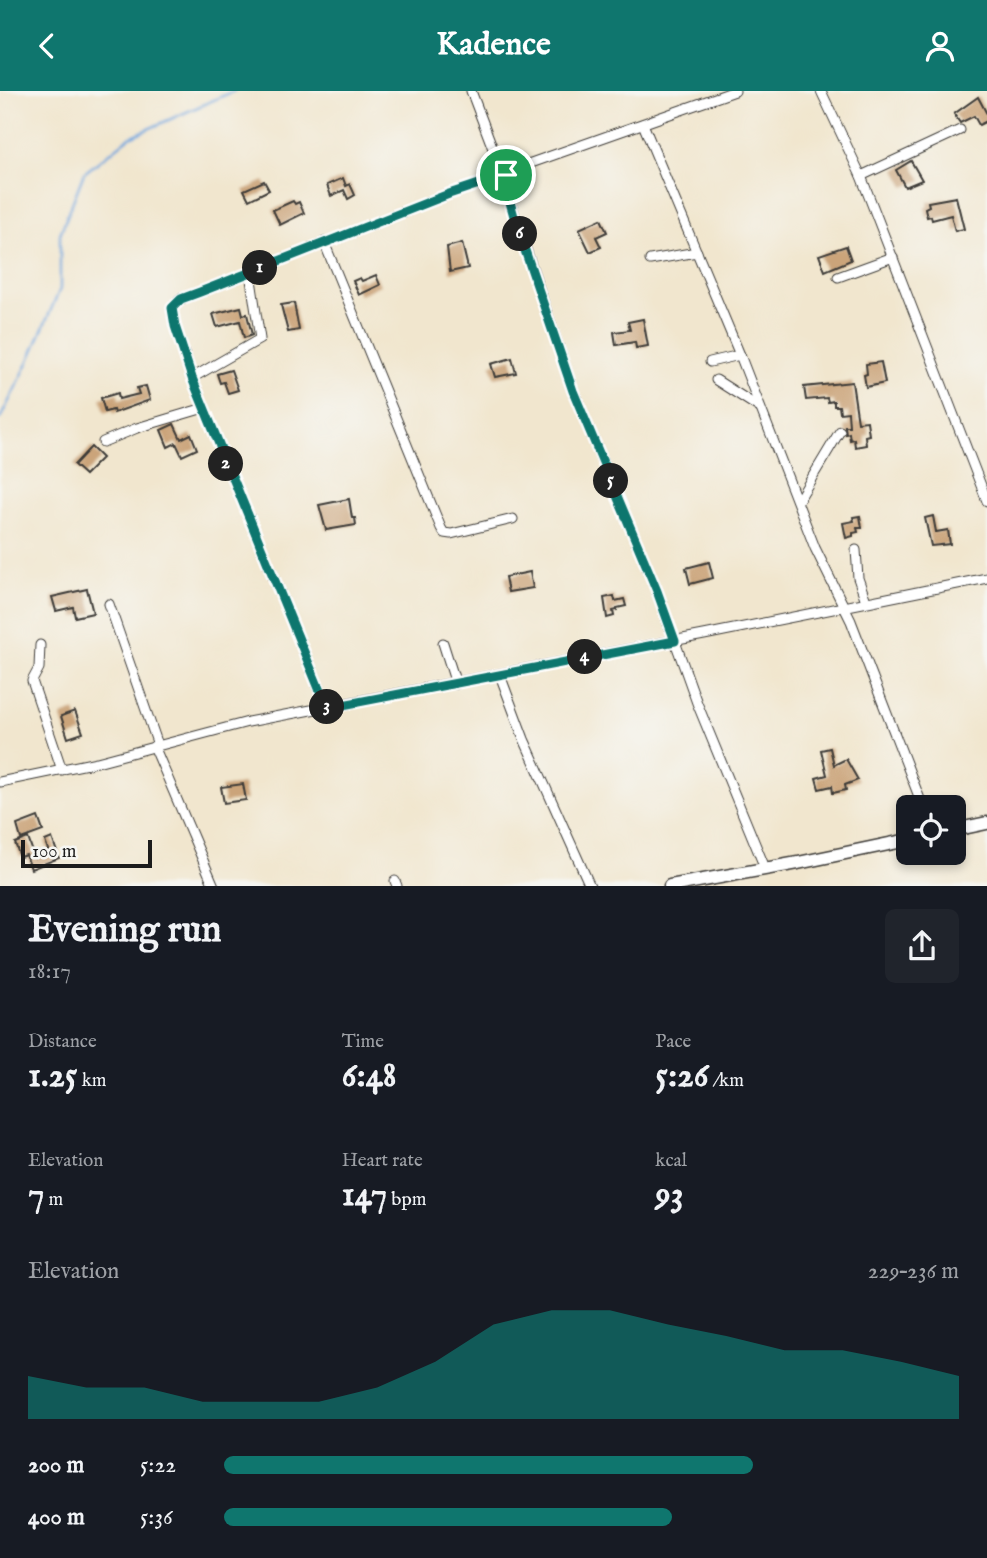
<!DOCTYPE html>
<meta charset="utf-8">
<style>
body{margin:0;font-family:"IM FELL English",serif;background:#20242c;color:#f1f3f6;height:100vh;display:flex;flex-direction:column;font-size:26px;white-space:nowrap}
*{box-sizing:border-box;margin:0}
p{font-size:23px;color:#9ea1a6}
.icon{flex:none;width:38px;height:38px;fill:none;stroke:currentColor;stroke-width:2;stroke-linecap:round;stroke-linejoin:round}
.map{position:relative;height:795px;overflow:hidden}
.panel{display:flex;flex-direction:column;background:#171b24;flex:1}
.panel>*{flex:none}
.tools{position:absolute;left:896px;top:704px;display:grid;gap:14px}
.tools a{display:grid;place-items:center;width:70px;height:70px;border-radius:10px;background:#171b24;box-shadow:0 4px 10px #0003;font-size:35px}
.scale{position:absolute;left:21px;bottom:18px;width:131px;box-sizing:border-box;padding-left:7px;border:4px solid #1c1c1c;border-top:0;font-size:19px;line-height:24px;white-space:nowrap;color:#1c1c1c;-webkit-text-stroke:5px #f6f6f2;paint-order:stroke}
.pin{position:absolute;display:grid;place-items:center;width:60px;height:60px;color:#fff;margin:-30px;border:4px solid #fff;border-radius:50%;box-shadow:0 2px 7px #0007}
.km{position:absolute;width:35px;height:35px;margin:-18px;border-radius:50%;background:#222;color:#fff;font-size:19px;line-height:35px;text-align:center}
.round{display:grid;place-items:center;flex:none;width:74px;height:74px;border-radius:10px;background:#20242c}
.overview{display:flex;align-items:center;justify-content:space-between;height:119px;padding:0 28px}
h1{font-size:38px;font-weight:700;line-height:52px}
.metrics{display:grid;grid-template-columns:repeat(3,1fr);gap:10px;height:119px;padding:7px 28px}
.metrics div{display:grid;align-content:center}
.metrics b{font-size:35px;font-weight:700}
.metrics small{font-size:19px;font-weight:400}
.metrics p{font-size:19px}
.chart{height:196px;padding:14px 28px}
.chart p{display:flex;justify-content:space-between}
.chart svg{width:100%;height:126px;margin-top:7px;fill:#0f766e;opacity:.7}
ul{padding:0 28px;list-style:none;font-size:23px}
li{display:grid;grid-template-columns:112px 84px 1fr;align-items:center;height:52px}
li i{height:18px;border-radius:9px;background:#0f766e}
header{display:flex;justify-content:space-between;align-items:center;height:91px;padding:0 28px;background:#0f766e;color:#fff;font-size:32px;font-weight:700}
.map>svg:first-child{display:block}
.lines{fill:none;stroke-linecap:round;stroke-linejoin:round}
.stream{stroke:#70a4dc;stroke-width:2.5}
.building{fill:#cba47a}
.street-casing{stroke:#3c3a37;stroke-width:11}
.secondary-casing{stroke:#3c3a37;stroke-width:15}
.street{stroke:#fff;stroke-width:9}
.secondary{stroke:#fff;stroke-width:12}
.route-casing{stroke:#fff;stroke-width:14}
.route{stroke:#0f766e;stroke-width:9}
</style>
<header><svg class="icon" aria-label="back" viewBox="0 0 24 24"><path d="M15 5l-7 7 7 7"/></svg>Kadence<svg class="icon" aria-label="person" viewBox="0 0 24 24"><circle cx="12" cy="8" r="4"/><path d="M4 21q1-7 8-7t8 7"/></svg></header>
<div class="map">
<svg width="987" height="795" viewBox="0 0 987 795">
<rect width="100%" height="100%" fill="#f6f6f2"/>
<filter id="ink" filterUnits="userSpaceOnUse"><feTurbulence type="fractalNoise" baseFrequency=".0143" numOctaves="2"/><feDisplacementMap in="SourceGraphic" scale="14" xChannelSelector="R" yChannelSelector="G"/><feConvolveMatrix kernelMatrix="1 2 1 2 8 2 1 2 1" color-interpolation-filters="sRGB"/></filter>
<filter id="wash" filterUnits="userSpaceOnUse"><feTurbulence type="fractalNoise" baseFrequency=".00686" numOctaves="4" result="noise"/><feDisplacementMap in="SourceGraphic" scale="28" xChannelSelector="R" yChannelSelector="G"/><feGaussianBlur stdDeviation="1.57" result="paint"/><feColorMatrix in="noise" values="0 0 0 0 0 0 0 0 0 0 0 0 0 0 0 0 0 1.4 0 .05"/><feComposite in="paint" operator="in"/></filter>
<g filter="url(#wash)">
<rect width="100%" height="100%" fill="#f1e6ce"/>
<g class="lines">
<polyline class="stream" points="0,328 27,274 60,198 60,143 84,82 130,46 234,0"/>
</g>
<g id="blocks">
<g class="building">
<polygon points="978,6 987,23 987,30 979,34 974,25 960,32 954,23"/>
<polygon points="911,70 922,89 905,96 896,79"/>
<polygon points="343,87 346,95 350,93 355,104 348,108 344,99 331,105 327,94"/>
<polygon points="264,90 269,99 249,109 244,99"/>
<polygon points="956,106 964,138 955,140 951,124 932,129 931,125 927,126 925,117 929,115 928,111"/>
<polygon points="293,110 295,113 299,111 304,122 280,134 273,119"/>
<polygon points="601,128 607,141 596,146 601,156 590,161 579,138"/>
<polygon points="462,152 468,177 450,181 447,156"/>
<polygon points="846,155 851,169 825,180 819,164"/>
<polygon points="376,184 380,194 359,204 353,190 360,187 362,190"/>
<polygon points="294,212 299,239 288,241 281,214"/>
<polygon points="241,216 243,224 247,223 252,244 244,247 240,230 217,236 213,223"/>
<polygon points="643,228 648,255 636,257 635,251 616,254 614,241 630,239 628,231"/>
<polygon points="512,267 516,282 495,286 491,273"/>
<polygon points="881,271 885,292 866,296 864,284 867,283 866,273"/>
<polygon points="231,279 238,299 228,302 224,291 220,292 217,283"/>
<polygon points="852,291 858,331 867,330 869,344 865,345 866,354 855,356 854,348 850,349 849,342 846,343 845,335 849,335 848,321 840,322 839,315 834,315 834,310 828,311 827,307 806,309 804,296"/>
<polygon points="146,295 150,309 114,322 113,319 105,321 101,307 118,302 119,308 139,303 137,297"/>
<polygon points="174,333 181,348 191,343 197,358 182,365 176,352 168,356 161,339"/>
<polygon points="91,356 102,367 85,384 74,374"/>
<polygon points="349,408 352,427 355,427 356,434 326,439 319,414"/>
<polygon points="860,425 862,437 857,437 858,441 853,442 853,445 846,447 843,432 854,430 853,426"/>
<polygon points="933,425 936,441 948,439 950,453 931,455 925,427"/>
<polygon points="709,471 713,487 690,493 686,477"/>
<polygon points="530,481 533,497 508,501 505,486"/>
<polygon points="87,498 93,522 75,526 73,516 56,520 52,506"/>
<polygon points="614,505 615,510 624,508 626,515 617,517 617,519 613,520 614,525 607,527 604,507"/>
<polygon points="75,620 83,642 68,647 61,625"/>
<polygon points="830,657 834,674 846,668 858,689 845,694 846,699 833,702 832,695 819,698 816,687 827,684 821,659"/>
<polygon points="243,693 246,709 224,712 221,696"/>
<polygon points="38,726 43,740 21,748 17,734"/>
<polygon points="28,747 35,767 49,762 45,750 52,747 59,767 31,778 26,764 20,766 15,752"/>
</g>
</g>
</g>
<g filter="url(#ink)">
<use href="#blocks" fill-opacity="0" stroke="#3c3a37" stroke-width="2"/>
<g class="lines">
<g class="street-casing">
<g id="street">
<polyline points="735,0 514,78 509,81 505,90 508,104 573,300 657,500 697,612 765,777"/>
<polyline points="821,0 861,85 987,410"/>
<polyline points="643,33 740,264 815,457 851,530 923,716"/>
<polyline points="861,85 960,39"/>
<polyline points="324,151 441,437 444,442 451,443 513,428"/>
<polyline points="650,169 697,161"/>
<polyline points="838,186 893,166"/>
<polyline points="710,271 740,264"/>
<polyline points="192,287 260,248 250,182"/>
<polyline points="716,289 760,317"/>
<polyline points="103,351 137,337 204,317"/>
<polyline points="798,410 840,340"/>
<polyline points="856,459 858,487 866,510"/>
<polyline points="109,513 158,654"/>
<polyline points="443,552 456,593"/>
<polyline points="40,554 39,577 32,590 62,679"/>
<polyline points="500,584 524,648 590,795"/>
<polyline points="327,617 192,287 175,235 172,217 181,208 200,201 449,103 506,84 495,63 471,0"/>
<polyline points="154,655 214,795"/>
<polyline points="0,691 97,671 248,631 704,544 987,487"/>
<polyline points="395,790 397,795"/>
</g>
</g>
<g class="secondary-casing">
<g id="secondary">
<polyline points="954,739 987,732"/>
<polyline points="670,795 798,772 908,749"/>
</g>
</g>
<use href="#street" class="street"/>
<use href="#secondary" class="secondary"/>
</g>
</g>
<g class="lines" filter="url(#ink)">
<g class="route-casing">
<polygon id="route" points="506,84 506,97 517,136 573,300 657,500 675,550 327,617 192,287 175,235 172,217 181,208 200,201 449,103"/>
</g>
<use href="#route" class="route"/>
</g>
</svg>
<div class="tools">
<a><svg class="icon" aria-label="locate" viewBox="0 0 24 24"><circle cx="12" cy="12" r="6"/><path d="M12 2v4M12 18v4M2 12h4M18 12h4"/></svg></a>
</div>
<div class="scale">100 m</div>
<div class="pin" style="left:506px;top:84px;background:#1e9e55"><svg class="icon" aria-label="arrive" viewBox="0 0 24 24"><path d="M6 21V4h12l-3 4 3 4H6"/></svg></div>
<b class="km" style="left:260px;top:177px">1</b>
<b class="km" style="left:226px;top:373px">2</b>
<b class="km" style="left:327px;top:616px">3</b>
<b class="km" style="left:585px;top:566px">4</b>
<b class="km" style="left:611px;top:390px">5</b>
<b class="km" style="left:520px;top:143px">6</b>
</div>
<section class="panel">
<div class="overview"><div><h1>Evening run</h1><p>18:17</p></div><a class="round"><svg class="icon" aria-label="share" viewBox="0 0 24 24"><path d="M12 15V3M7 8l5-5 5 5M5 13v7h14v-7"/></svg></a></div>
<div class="metrics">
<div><p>Distance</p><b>1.25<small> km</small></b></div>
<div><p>Time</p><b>6:48</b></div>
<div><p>Pace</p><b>5:26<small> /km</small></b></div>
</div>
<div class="metrics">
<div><p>Elevation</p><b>7<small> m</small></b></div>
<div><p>Heart rate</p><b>147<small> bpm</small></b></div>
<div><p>kcal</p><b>93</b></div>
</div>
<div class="chart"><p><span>Elevation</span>229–236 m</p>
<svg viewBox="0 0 160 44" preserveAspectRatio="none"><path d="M0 44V29L10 33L20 33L30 38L40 38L50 38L60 33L70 24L80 11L90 6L100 6L110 11L120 15L130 20L140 20L150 24L160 29V44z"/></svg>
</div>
<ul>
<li><b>200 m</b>5:22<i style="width:72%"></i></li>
<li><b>400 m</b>5:36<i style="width:61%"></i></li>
</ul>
</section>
